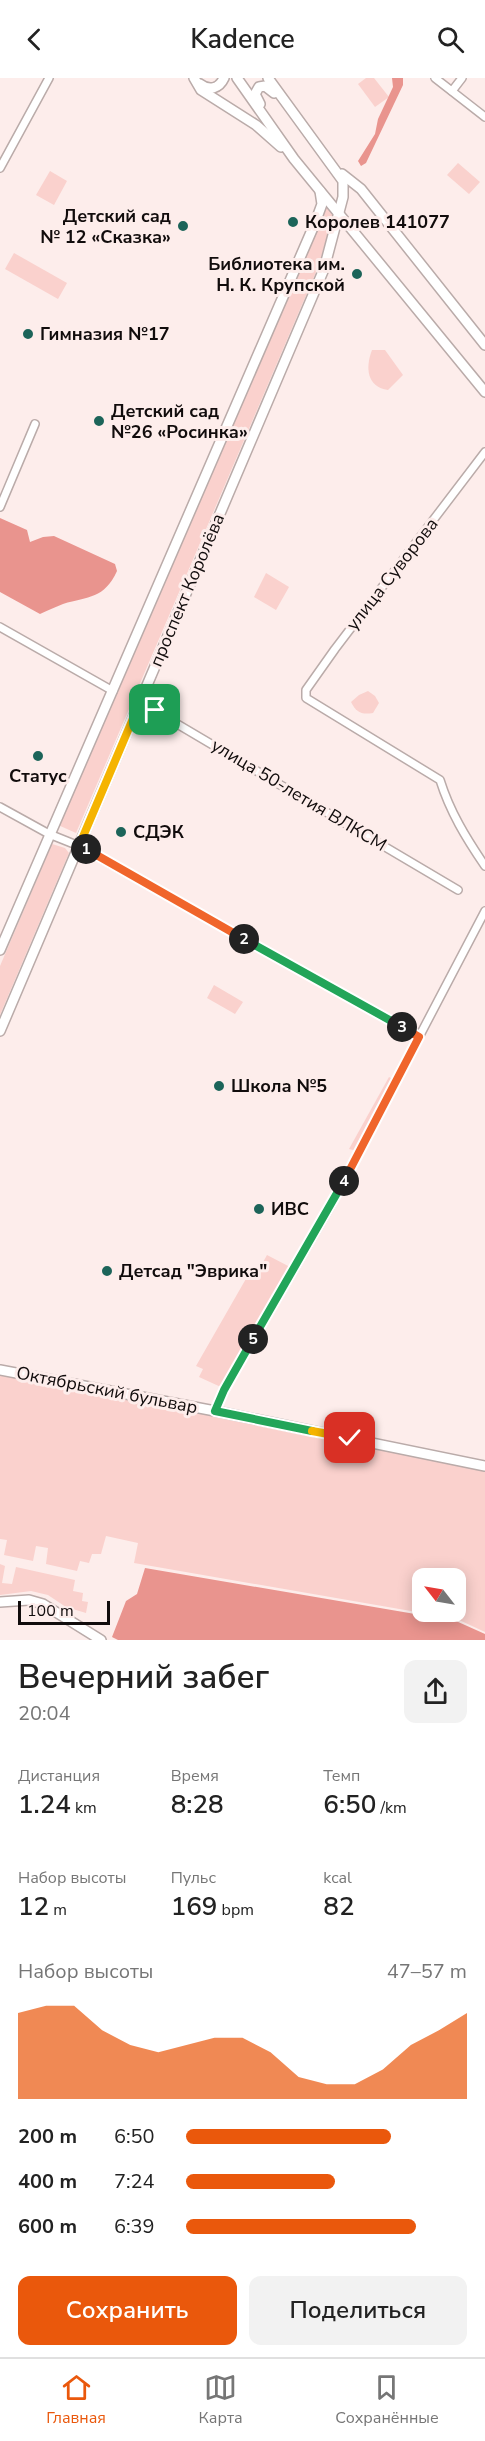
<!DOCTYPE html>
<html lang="ru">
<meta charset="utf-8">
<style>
body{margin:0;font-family:"Nunito Sans",sans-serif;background:#f2f2f2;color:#222;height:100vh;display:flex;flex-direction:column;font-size:22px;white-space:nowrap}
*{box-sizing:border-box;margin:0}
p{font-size:20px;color:#767676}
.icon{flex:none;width:33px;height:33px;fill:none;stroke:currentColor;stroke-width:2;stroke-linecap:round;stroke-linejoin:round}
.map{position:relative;height:1562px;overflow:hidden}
.details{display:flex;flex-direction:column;background:#fff;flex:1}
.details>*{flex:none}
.needle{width:39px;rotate:301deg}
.fabs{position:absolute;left:412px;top:1490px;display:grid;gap:12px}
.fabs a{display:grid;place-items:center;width:54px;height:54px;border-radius:12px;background:#fff;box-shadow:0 3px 15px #0003;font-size:30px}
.scale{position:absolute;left:18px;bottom:15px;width:92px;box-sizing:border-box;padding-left:6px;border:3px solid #110c0c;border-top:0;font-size:16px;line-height:21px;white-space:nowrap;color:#110c0c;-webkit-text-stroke:4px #fdedeb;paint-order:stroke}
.pin{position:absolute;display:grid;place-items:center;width:51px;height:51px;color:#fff;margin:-26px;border-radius:12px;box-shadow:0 3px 9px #0006}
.km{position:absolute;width:30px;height:30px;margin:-15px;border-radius:50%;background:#222;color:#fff;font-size:16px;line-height:30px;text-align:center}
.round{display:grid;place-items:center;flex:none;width:63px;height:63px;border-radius:12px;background:#f2f2f2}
.overview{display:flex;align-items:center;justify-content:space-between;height:102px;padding:0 18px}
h1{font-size:33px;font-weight:600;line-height:45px}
.figures{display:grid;grid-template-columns:repeat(3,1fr);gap:9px;height:102px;padding:6px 18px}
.figures div{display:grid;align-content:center}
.figures b{font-size:26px;font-weight:600}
.figures small{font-size:16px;font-weight:400}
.figures p{font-size:16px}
.chart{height:168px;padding:12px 18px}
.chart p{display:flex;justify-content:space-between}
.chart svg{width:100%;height:108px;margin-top:6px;fill:#ea580c;opacity:.7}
.cta{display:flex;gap:12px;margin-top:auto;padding:12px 18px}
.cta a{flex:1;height:69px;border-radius:12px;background:#ea580c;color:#fff;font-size:24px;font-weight:600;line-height:69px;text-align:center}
.cta a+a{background:#f2f2f2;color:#222}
ul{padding:0 18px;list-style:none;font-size:20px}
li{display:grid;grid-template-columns:96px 72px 1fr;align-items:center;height:45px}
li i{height:15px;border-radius:8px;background:#ea580c}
header{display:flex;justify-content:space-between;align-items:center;height:78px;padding:0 18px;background:#fff;font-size:27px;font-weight:600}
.tabs{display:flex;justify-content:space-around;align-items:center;height:84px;border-top:2px solid #e0e0e0;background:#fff;font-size:16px;color:#767676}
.tabs a{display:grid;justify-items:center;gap:3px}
.tabs .selected{color:#ea580c}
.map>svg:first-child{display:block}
.green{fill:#fad1cd;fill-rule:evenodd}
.forest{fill:#e9948e}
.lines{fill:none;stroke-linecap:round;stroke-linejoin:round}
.street-casing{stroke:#baaba9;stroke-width:10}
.secondary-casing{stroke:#baaba9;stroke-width:12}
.street{stroke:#fff;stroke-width:7}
.secondary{stroke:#fff;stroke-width:9}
.split-1-casing{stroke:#fff;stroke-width:12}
.split-2-casing{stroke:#fff;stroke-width:12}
.split-3-casing{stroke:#fff;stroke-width:12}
.split-4-casing{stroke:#fff;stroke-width:12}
.split-5-casing{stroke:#fff;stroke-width:12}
.split-6-casing{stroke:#fff;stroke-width:12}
.split-7-casing{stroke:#fff;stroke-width:12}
.split-1{stroke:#f5b400;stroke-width:8}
.split-2{stroke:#f0652b;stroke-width:8}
.split-3{stroke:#22a559;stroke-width:8}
.split-4{stroke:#f0652b;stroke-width:8}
.split-5{stroke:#22a559;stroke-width:8}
.split-6{stroke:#22a559;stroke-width:8}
.split-7{stroke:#f5b400;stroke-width:8}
.poi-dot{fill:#1c6459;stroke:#fdedeb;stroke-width:2}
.labels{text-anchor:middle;stroke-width:6;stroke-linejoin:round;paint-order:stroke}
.poi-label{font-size:18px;font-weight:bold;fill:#110c0c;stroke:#fdedeb;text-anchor:start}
.street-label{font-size:18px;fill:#110c0c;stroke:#fdedeb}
</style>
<header><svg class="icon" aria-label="back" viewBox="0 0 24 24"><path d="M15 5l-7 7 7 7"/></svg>Kadence<svg class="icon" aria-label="search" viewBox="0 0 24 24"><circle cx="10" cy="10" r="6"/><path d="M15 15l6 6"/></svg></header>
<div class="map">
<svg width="485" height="1562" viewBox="0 0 485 1562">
<rect width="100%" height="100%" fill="#fdedeb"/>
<g class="green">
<polygon points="366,0 374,0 389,19 375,29 358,6"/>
<polygon points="458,85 480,104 469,116 447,97"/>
<polygon points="50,93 67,103 54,127 36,117"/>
<polygon points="326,128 333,136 319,187 76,755 58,747 323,132"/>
<polygon points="14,175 67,205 58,221 5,191"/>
<path d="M372 272H385L403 297 388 312C367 309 365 290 372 272Z"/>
<polygon points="266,495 289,509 276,532 254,519"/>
<path d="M368 613 375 618 379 625 373 635C361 637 356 634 351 624L359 617Z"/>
<polygon points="52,766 65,770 69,775 0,937 0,888"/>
<polygon points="214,907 243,924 235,936 207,920"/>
<polygon points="389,999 394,1002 357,1073 349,1071"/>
<polygon points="267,1177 292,1190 223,1310 199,1299 203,1291 196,1288 251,1192 257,1195"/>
<path d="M0 1297 241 1341 485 1393V1554L457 1541 134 1485 138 1465 106 1458 101 1476H92L89 1485 80 1483 77 1493 46 1486 48 1470 36 1468 33 1483 4 1477 7 1462 0 1461ZM423 1500H456V1533H423Z"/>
<polygon points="0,1486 5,1488 2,1505 12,1506 16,1489 75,1502 73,1513 83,1515 82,1523 88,1524 86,1535 66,1529 48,1517 31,1513 0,1517"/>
</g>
<g class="forest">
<polygon points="392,0 403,0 403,7 366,85 361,88 358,83 375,56 378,41 393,9"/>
<path d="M0 440 27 452 30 464 43 459 54 458 115 486 117 493C104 521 89 518 63 526 55 529 47 533 40 536L0 514Z"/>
<polygon points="145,1490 456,1543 485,1556 485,1562 118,1562 112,1559 126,1523 137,1516"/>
</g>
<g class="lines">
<g class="street-casing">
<g id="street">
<polyline points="435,0 485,39"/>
<polyline points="452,13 462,0"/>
<polyline points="0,90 49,0"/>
<path d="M485 374 335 571 306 612V620L440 702C450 734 466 760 485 788"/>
<polyline points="0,429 35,346"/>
<polyline points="0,549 113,613"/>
<polyline points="140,624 458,812"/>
<polyline points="0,729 49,756 79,768 419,959"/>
<polyline points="215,1333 224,1312 330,1129 485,833"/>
</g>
</g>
<g class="secondary-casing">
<g id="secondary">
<polyline points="194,0 201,12 256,47 281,69"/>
<polyline points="237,0 294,81 485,314"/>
<path d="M200 6C209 13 219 11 224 0"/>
<polyline points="260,26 255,16 259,9 265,8 274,15"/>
<polyline points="342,96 361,111 485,267"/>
<polyline points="0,872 315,145 322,126 320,113"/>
<polyline points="0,953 324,191 343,119 343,103 268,0"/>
<polyline points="0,1292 215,1333 485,1388"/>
<polyline points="0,1524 29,1522 43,1526 101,1562"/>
</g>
</g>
<use href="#street" class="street"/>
<use href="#secondary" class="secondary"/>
</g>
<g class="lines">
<g class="split-1-casing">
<polyline id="split-1" points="86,771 79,768 140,624 155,632"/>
</g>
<g class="split-2-casing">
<polyline id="split-2" points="86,771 244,861"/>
</g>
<g class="split-3-casing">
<polyline id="split-3" points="244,861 402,949"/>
</g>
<g class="split-4-casing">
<polyline id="split-4" points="344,1103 419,959 402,949"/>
</g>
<g class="split-5-casing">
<polyline id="split-5" points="253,1261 344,1103"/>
</g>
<g class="split-6-casing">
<polyline id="split-6" points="253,1261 224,1312 215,1333 312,1353"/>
</g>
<g class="split-7-casing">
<polyline id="split-7" points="312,1353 350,1360"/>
</g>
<use href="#split-1" class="split-1"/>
<use href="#split-2" class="split-2"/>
<use href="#split-3" class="split-3"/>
<use href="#split-4" class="split-4"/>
<use href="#split-5" class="split-5"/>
<use href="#split-6" class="split-6"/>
<use href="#split-7" class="split-7"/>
</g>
<g class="poi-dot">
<circle cx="293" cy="144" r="6"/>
<circle cx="183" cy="148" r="6"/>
<circle cx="357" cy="196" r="6"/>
<circle cx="28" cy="256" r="6"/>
<circle cx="99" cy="343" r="6"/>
<circle cx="38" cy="678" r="6"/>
<circle cx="121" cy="754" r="6"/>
<circle cx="219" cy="1008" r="6"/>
<circle cx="259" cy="1131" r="6"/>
<circle cx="107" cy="1193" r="6"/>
</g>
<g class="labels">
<g class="poi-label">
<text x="171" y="144" text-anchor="end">Детский сад<tspan x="171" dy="21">№ 12 «Сказка»</tspan></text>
<text x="305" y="150">Королев 141077</text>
<text x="345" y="192" text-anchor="end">Библиотека им.<tspan x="345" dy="21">Н. К. Крупской</tspan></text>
<text x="40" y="262">Гимназия №17</text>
<text x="111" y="339">Детский сад<tspan x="111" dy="21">№26 «Росинка»</tspan></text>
<text x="38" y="704" text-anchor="middle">Статус</text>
<text x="133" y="760">СДЭК</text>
<text x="231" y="1014">Школа №5</text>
<text x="271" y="1137">ИВС</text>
<text x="119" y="1199">Детсад "Эврика"</text>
</g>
<g class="street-label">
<text transform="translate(392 496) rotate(-52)" y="6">улица Суворова</text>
<text transform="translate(187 512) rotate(-67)" y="6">проспект Королёва</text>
<text transform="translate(299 717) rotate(31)" y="6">улица 50-летия ВЛКСМ</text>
<text transform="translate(107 1312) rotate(11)" y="6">Октябрьский бульвар</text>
</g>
</g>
</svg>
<div class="fabs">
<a><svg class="needle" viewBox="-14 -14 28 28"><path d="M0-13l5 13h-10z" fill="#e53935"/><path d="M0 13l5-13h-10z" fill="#767676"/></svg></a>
</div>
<div class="scale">100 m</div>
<div class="pin" style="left:155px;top:632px;background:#1e9e55"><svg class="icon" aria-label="arrive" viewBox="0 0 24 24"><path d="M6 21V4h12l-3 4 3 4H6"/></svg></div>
<div class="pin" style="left:350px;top:1360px;background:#d93025"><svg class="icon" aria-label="check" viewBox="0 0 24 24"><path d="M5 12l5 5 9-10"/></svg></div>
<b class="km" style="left:86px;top:771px">1</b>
<b class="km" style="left:244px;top:861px">2</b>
<b class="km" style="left:402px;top:949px">3</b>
<b class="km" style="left:344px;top:1103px">4</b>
<b class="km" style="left:253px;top:1261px">5</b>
</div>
<section class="details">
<div class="overview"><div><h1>Вечерний забег</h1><p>20:04</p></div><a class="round"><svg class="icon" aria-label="share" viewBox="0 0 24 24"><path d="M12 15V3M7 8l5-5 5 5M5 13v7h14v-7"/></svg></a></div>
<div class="figures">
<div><p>Дистанция</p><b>1.24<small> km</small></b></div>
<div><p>Время</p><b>8:28</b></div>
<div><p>Темп</p><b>6:50<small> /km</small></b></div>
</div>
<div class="figures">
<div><p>Набор высоты</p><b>12<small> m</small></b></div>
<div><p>Пульс</p><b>169<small> bpm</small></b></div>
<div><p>kcal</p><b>82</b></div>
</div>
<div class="chart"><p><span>Набор высоты</span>47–57 m</p>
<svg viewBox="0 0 160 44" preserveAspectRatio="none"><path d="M0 44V9L10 6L20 6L30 16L40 22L50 25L60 22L70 19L80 19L90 25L100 35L110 38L120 38L130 32L140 22L150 16L160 9V44z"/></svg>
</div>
<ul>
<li><b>200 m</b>6:50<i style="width:73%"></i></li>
<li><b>400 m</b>7:24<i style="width:53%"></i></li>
<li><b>600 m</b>6:39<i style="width:82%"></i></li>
</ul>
<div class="cta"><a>Сохранить</a><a>Поделиться</a></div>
</section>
<nav class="tabs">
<a class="selected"><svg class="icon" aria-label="home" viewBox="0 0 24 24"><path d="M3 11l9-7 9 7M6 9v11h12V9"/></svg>Главная</a>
<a><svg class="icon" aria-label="map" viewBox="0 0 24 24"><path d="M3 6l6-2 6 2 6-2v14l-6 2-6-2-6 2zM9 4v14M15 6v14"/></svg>Карта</a>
<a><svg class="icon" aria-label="saved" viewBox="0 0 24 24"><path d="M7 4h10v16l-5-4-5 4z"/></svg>Сохранённые</a>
</nav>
